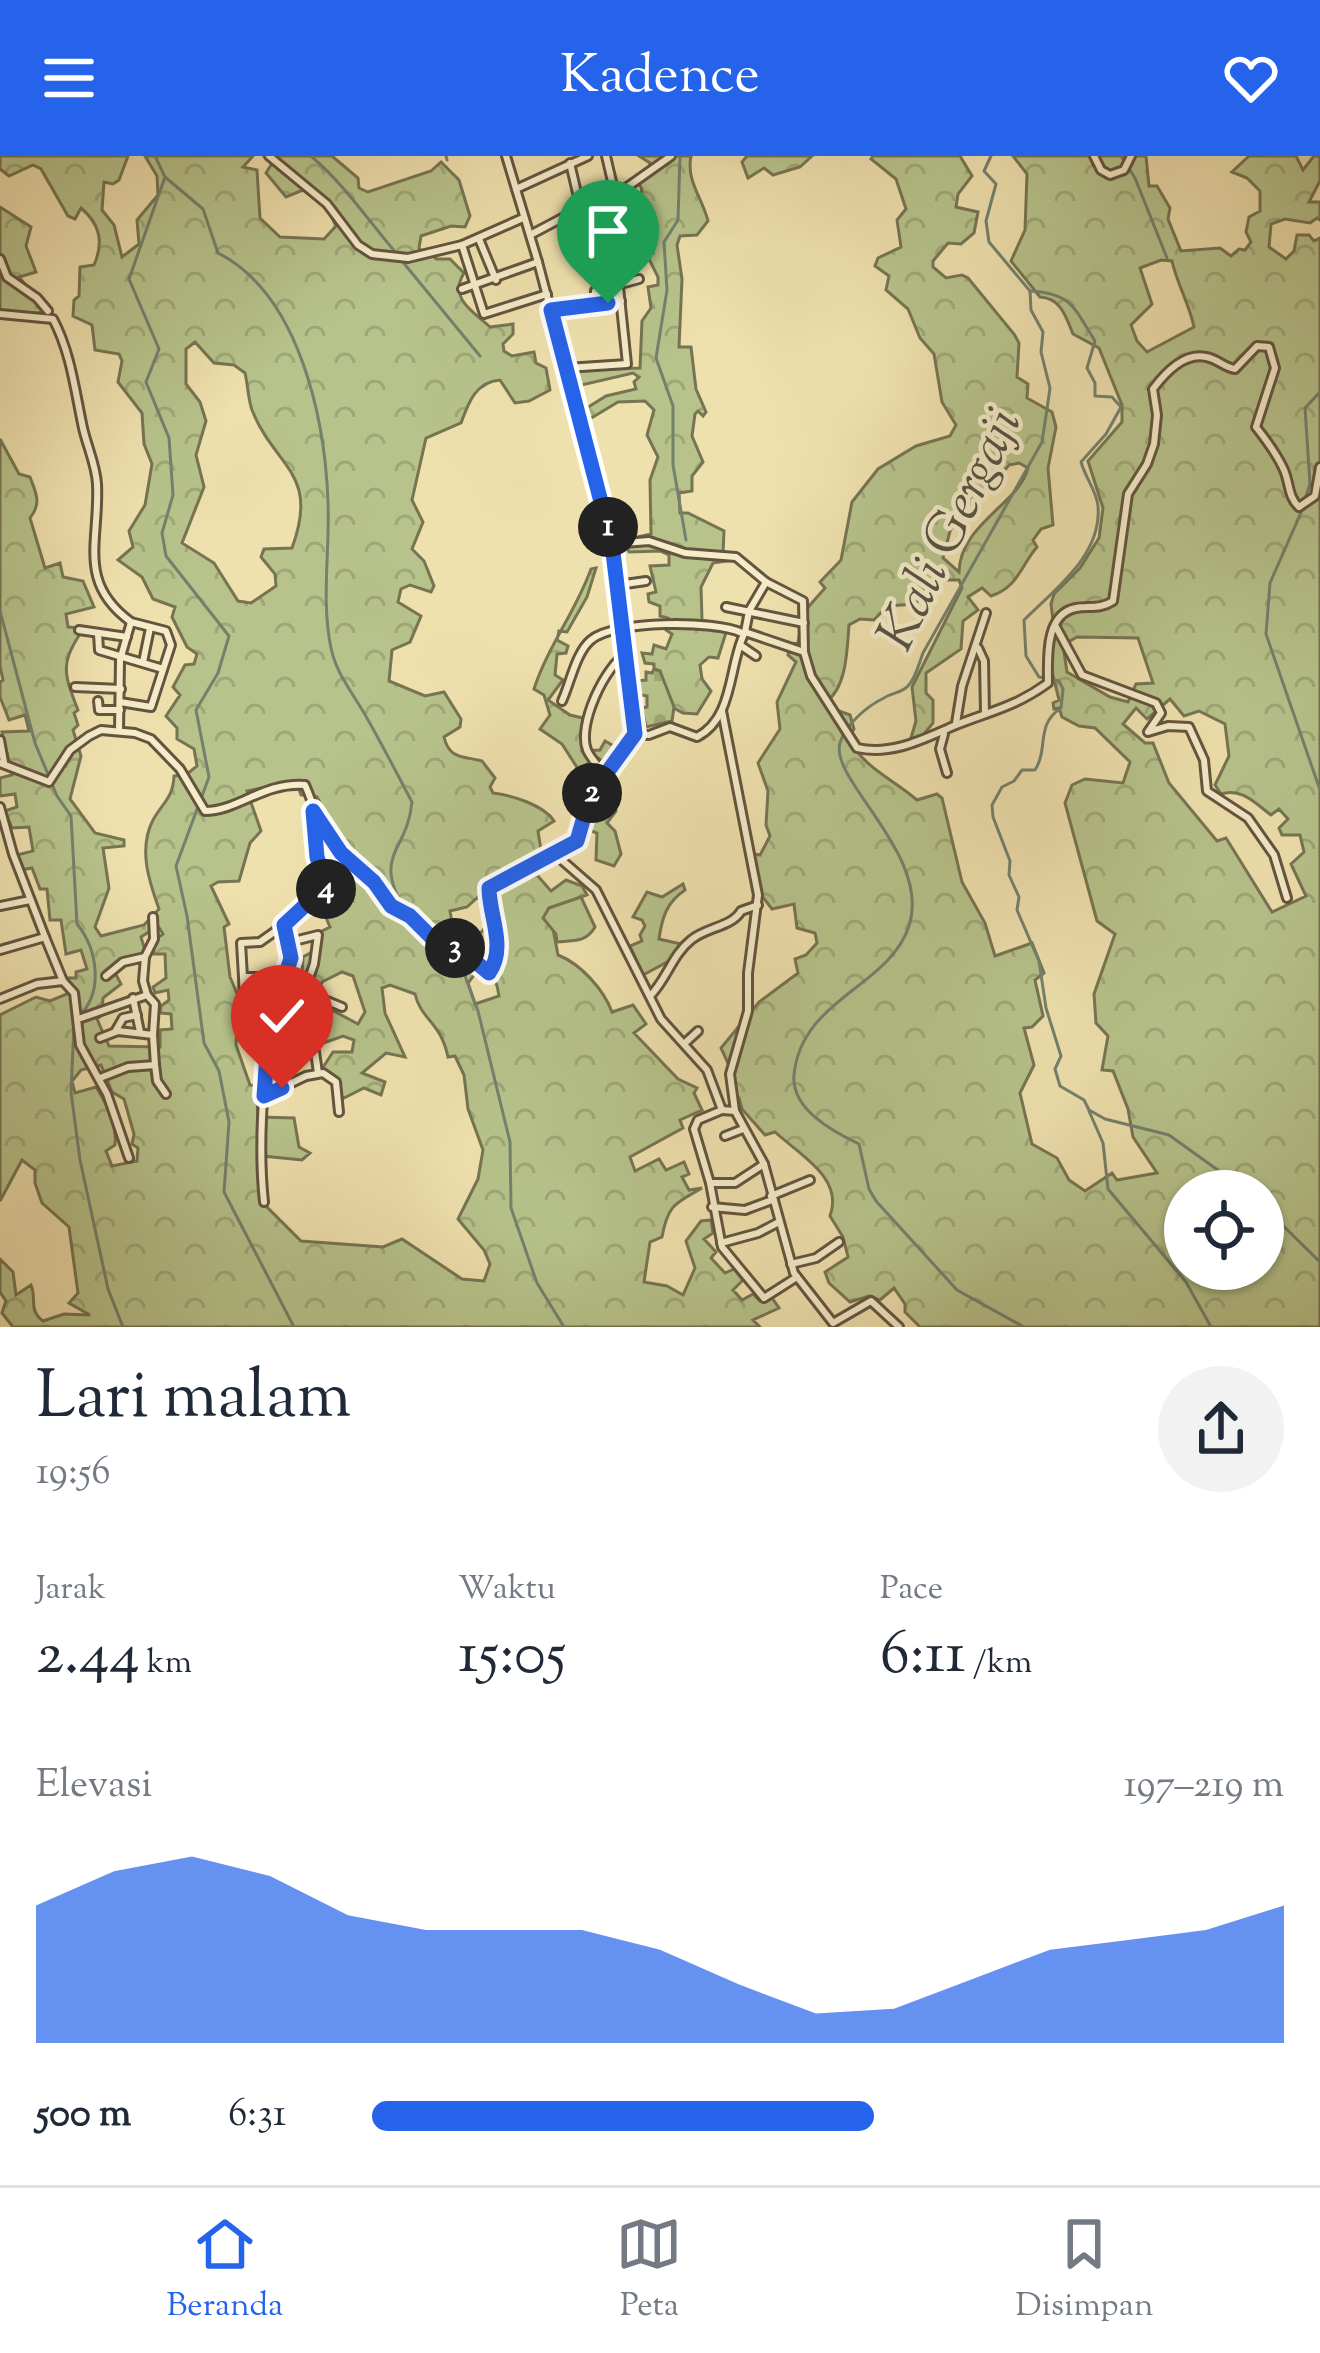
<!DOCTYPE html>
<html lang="id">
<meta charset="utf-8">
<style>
body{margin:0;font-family:"Sorts Mill Goudy",serif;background:#f2f2f3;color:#1f2937;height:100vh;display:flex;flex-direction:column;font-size:45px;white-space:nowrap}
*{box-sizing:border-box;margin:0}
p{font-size:39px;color:#747a83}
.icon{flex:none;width:66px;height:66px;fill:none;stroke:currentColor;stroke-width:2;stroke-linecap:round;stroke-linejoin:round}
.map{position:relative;height:1171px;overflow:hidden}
.panel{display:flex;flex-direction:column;background:#fff;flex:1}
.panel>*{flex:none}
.tools{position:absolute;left:1164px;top:1014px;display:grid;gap:24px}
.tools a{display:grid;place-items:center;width:120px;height:120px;border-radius:50%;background:#fff;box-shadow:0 3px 9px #0004;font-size:60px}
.pin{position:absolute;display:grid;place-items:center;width:102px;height:102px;color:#fff;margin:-123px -51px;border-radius:50% 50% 50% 0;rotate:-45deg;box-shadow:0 0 12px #0007}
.pin .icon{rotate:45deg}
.km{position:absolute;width:60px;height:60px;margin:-30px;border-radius:50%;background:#222;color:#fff;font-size:33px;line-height:60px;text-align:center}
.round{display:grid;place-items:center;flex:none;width:126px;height:126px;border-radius:63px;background:#f2f2f3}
.head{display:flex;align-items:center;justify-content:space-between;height:204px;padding:0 36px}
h1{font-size:66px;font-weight:600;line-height:90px}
.figures{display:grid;grid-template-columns:repeat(3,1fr);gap:18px;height:204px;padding:12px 36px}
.figures div{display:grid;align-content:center}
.figures b{font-size:60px;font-weight:600}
.figures small{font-size:33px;font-weight:400}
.figures p{font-size:33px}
.chart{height:336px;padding:24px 36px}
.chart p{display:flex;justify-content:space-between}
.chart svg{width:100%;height:216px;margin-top:12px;fill:#2563eb;opacity:.7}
ul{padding:0 36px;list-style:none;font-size:39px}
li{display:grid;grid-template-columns:192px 144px 1fr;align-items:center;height:90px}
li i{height:30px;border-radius:15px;background:#2563eb}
header{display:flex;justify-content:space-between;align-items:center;height:156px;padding:0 36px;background:#2563eb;color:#fff;font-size:54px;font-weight:600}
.tab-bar{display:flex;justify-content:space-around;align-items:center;height:168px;border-top:3px solid #e0e1e3;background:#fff;font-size:33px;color:#747a83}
.tab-bar a{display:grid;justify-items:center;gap:6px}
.tab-bar .active{color:#2563eb}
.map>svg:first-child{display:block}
.forest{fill:url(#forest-crowns);stroke:#767452;stroke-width:3;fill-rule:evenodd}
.cemetery{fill:url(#cemetery-stones);stroke:#767452;stroke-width:3}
.garden{fill:#b7c38b;stroke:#767452;stroke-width:3}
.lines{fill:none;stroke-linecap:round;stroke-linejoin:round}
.stream{stroke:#73816d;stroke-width:3}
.minor-casing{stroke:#64543f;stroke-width:12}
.minor{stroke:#f5ecca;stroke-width:6}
.route-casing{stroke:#fff;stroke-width:24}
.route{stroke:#2563eb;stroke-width:15}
.labels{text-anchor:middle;stroke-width:9;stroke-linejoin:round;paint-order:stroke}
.water-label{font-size:54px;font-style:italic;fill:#545343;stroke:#f5ecca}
</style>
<header><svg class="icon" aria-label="menu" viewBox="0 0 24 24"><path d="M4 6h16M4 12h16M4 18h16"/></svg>Kadence<svg class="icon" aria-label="heart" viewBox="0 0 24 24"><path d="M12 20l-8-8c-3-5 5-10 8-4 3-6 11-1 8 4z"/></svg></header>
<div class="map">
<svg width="1320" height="1171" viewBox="0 0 1320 1171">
<defs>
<pattern id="forest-crowns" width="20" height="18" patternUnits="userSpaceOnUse" patternTransform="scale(3)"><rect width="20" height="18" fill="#b7c38b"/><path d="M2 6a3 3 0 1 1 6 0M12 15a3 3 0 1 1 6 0" fill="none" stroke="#9ea777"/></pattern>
<pattern id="cemetery-stones" width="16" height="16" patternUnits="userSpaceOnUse" patternTransform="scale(3)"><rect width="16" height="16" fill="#b7c38b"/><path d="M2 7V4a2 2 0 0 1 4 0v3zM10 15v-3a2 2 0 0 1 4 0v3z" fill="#9ea777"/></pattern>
</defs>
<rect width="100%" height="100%" fill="#efe1ae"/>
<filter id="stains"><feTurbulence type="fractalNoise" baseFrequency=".00167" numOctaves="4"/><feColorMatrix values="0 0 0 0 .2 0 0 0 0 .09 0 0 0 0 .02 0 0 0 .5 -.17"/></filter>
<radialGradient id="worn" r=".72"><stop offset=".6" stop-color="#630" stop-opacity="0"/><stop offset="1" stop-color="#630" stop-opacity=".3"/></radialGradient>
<g class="forest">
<path d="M0 0H128L119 24 113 28 104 26 102 54 114 69 122 101 139 88 137 64 158 39 157 20 145 0H253L243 11 257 14 260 62 280 81 324 83 336 70 327 51 303 34 286 41 266 17 273 6 264 0H332L358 22 359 32 368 36 431 15 441 6 459 24 470 60 465 71 451 70 421 80 419 92 423 97 429 95 436 103H450L464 117C448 143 474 156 490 171L513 168V178L503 188 504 195 512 200 534 196 536 207 546 212 550 234 529 245 515 247 500 224C475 226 468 248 461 267L426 282 412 344 423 366 412 393 424 405 434 430 431 436 410 429 401 433 398 446 421 460 410 486 392 494 389 525 425 540 444 536 461 563 460 571 444 581C449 603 463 600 482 605L495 622 490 631 493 637C511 639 544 649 554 665L538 675 541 694 524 713 527 723 537 719 551 735 566 724 582 730 587 739 549 752 558 799C581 808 604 834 612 856L633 849 646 868 634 877 678 923 697 932 694 937 702 954 680 964 683 972 630 1001 635 1015 659 1003 666 1014 684 1006 689 1018 682 1021 689 1034 702 1032C677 1047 668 1047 662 1081L650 1086 644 1126 667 1130 683 1139 695 1112 686 1085 701 1065 711 1064 713 1077 704 1083 716 1096 711 1102 725 1117 734 1113 743 1124 733 1134 742 1144 753 1138 760 1145 772 1142 779 1152 753 1164 760 1171H13L2 1157 6 1145 0 1136V1103L13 1116 16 1139 31 1129C37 1143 28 1154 43 1165L64 1158 90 1159 69 1147 78 1137 69 1071 42 1047 35 1027V1014L22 1004 0 1045V859L36 841 50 845 67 838 68 822H76V816L87 813 81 794 66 798 61 764H50L47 733H40L32 712 21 714 17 699 33 695 29 671 12 672 5 655 17 651 15 638 0 640V622L12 619 2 576 29 575 25 559 9 564 0 541V526L3 524 0 510V283L19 318 30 321C36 337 42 347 30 362L45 412 60 407 63 421 83 425 94 451 66 458 68 471 84 472C60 507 63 516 78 554L74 557 78 569 73 574 81 600 70 643 95 677 124 684V690L103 692 109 732 95 771 101 780 144 769 159 753C149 725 138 693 153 664 163 646 173 642 174 620L187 618 197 610 194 593 177 583V572L166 560 180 539 173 531 185 509 194 508 197 498 187 491 172 461 175 451 153 443 142 421 118 404 133 391 129 375 145 349 152 308 144 288 142 257 118 226 122 205 119 198 95 194 92 169 73 160 74 144 79 140 80 111 94 109C104 86 100 68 81 52L75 63 68 60 41 13 33 9 9 20 0 13ZM195 186 214 207 234 209 245 217C248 229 248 243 252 254 275 312 320 316 292 392L264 393 261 401 275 418 276 430 251 447 238 445 214 407 182 387 204 331 196 299 206 265 200 246 186 228V193ZM296 625 301 639 317 641 322 650 316 653C326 670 322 694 328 715H335V728L324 741 330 753 325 759 330 771 322 775 316 794 303 801 302 820 316 841 322 826 342 816 353 820 365 856 358 868 328 852 324 866 314 865 313 875 321 888 343 880 354 884 352 896H333L320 916 332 923 336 936 344 942 364 932 381 939 385 926 362 917 386 897 405 901 385 857 382 832 390 829 415 838C421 864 441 866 448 901L455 900 464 919 468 953 483 994 478 1023 458 1063 484 1094 490 1108 484 1125 462 1123 402 1083 383 1091 301 1085 267 1051 262 1000 302 1004 310 997 299 991 294 962 258 961 256 930 250 929 236 889 238 859H255V853L242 849 230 821 224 771 229 768 211 730 218 726 239 725 250 687 261 675 247 635ZM478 741C498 764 487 774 466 788 486 804 495 814 499 840L475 848 468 827 474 819 473 810 437 789 440 780 453 772 450 755 467 751ZM158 770 163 778 153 785 154 798H165L166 822 153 831 155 837 168 834 169 844 161 850 160 857 171 858 172 873 160 874V891L109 890 97 863 102 859 103 842 121 828 112 811 130 801 146 798 141 781ZM101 909 112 936 124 943 134 978 132 988 138 992 137 1005 112 1010 106 995 115 989C117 969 107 948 96 931L75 937 72 925 81 914Z"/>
<path d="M639 0H691C686 25 702 41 708 65L697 79 680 80 677 89 682 123 679 191H691L696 233 706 256 703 260 698 255 695 258 692 280 703 306 692 320V335L679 337 680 357H688L724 375 723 398 734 404 713 407 701 431 702 464 728 470 718 502 709 501 700 509 702 523 711 535 697 558 683 557 670 550 660 515 654 513V508L645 507 642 497 652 498 654 489 666 493 672 478 666 474 668 462 660 460V450L649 446 648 438 656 436 650 410 669 409V399L660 395 629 396 626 390 615 391V386L651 378 650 324 658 301 647 279 654 254 645 245 618 246 583 267 582 255 606 240 636 233 634 226 639 221 633 217 573 231 569 218 573 214 640 212 642 165 651 152 648 131 658 129V121L635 75 643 55 637 45 642 34 639 27 647 21 650 7Z"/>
<polygon points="747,0 812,0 800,11 773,19 764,12 748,22 742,6"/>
<path d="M873 0H960L972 20 958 38 956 51 978 56 974 77 961 88 948 87 933 105V111L946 122 962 119 968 122 1014 178 1019 187 1017 221 1028 228 1027 242 1052 256 1056 271 1048 312 1053 369 1041 373 1033 384 1037 391C1020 411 1018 431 991 440L982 432 968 441 978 454 963 465 961 493 926 517V537L933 544V567L919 584 911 582 916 565 912 531 962 432 959 424H929L916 448 887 450 874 464 860 463 849 469C847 494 847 531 826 546L831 552 850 559 854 573 848 581C864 613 892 622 917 644L937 638 942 642 962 726 985 767 995 800 1032 787 1044 817 1035 824 1043 860 1032 871 1024 872 1034 909 1020 937 1032 988 1057 1002 1069 1024 1085 1035 1112 1017 1117 1024 1157 1017 1133 981 1128 953 1113 915 1102 914 1108 880 1096 867 1094 838 1115 778 1097 765 1065 647 1072 629 1085 623 1123 627 1130 606 1095 572 1079 570 1062 561 1059 552 1054 553 1053 547 1059 544 1048 499V476L1053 465 1051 448 1054 438 1080 412 1099 382 1103 352 1088 305 1122 266V249L1099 192 1073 178C1066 161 1061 142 1040 141L1011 105 1025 74 1027 18 1013 0H1146L1149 30H1157L1170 52 1168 63 1181 95 1220 92 1231 100 1239 93 1245 94 1251 86 1246 76 1249 61 1260 55V35L1247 22 1232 16 1249 0H1296L1303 14 1314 0H1320V25L1309 46H1320V64L1317 62 1310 67 1285 63 1271 68 1269 91 1286 103 1294 95 1297 79H1309L1314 85 1320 82V1171H920L905 1156V1148L894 1132 880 1144 869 1140 850 1146 829 1127 825 1116 848 1101 843 1081 830 1060C844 1022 800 999 775 976L765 979 742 953 739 942 734 941 733 918 721 892 759 846 798 817 795 803 806 799 817 787 815 777 797 772 794 748 772 753 755 731 749 697 760 699 770 680 766 669 768 635 758 607 780 573 777 546 796 506 788 499 791 488 798 487 803 457 825 432 820 426 841 404 852 346 878 313 916 290 950 280 956 269 942 246 934 198 920 182 908 153 886 134 889 120 875 110 878 102 901 91 897 64 906 53 896 23 871 3ZM1161 104 1172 105C1177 128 1189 147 1194 171L1147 196 1137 185 1131 169 1152 148 1140 112ZM1019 307 1028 312C1020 347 960 368 959 416L943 402 950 375 966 350 982 341 1009 309ZM1077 481 1138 482 1153 527 1136 528 1128 546 1110 541 1067 516 1063 489ZM1170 543 1184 560 1199 555 1225 568 1229 600 1215 629 1221 638C1241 631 1256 648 1271 659L1279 653 1288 663 1279 672 1282 679H1300L1304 696 1291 708 1306 740 1272 756 1226 682 1217 685 1169 627 1153 587H1145L1123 568 1136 552 1147 563ZM1185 1035H1263V1113H1185Z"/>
<polygon points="0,51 31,71 26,90 36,116 19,121 46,154 39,157 39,162 0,155"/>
<path d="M596 412 587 441 567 476 559 475 557 484 568 490 566 497 557 498 555 519 563 524 548 544 570 559 587 563 582 595 600 594 605 585 619 593 607 608 598 602 578 613 562 588 540 573 550 559 544 539 534 533C548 490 576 455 591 413Z"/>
<polygon points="596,646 612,646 616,655 607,667 615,675 621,698 614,710 596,704 597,677 586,673"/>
</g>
<polygon class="cemetery" points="654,513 660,515 674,551 672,565 646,571 642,552 647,551 647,540 635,538 634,525 646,524 646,516 652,517"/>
<g class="garden">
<path d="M683 728 685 734C667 746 662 761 659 783L681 788 669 805 643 819 630 790 642 785 640 779 645 770 642 764 633 761 647 736 662 741Z"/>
<path d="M581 741 595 771C586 787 573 784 557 786L556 778 543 762 549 752Z"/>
</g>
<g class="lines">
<g class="stream">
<polyline points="155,0 165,21 129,123 159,193 146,226 169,282 173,339 162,377 166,400 229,480 218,517 196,554 209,621 176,710 187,760 204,887 219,915 229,966 224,1036 294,1171"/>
<path d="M311 0C344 28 368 64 396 97"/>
<polyline points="446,0 447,4"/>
<polyline points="680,0 678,64 664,86 667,134 656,202 673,250 673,309 686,384"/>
<path d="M991 0 984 15 996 28 986 65 989 86 1030 135 1031 154 1043 176 1041 196 1050 232 1047 253 1042 286 923 497C919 507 916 522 908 530 902 537 891 537 884 542 867 550 845 569 840 587 829 624 932 699 909 770 889 831 801 843 794 919 791 953 832 975 859 988L869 1033 876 1045 957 1134 1024 1171"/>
<polyline points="1121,0 1135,22 1167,102"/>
<path d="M165 21 203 53 218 97C299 138 325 262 328 346 330 394 321 445 331 492 336 517 352 536 364 557 381 586 396 616 412 646 407 698 371 697 406 756"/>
<polyline points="402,105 480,200"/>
<path d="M1031 135C1073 138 1074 152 1095 185L1087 212 1095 227V240L1112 241 1121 251 1106 278 1081 306C1085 321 1097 336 1098 350 1102 399 1056 432 1024 464L1026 500 1039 521 1059 525 1063 533 1061 552C1035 569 1049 592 1035 614H1022L1014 625 1002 631 992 649 993 661 1010 705 1009 719 1019 741 1017 754 1039 805 1046 852 1061 900 1055 913 1060 930 1084 944 1089 954 1105 963 1169 979 1247 1035"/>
<polyline points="1305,343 1310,328 1305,252 1320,236"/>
<polyline points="1303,352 1270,427 1266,478 1320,634"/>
<path d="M0 455 35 587 57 640 71 660 77 768C98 794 104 837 78 861"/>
<polyline points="423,778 462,812 478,855 510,986 511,1052 537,1127 564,1171"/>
<polyline points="74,869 71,936 80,1004 108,1133 123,1171"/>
<polyline points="1089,955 1103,987 1108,1033 1186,1126 1211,1171"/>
<polyline points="1263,1050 1320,1106"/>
</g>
<g class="minor-casing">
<g id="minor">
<polyline points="269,0 327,48 358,89 372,98 408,102 462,89 523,62"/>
<polyline points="1094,0 1101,14 1110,19 1124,14 1131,0"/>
<polyline points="570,7 593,105 616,107"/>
<polyline points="516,33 588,0"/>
<polyline points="530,79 583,51 616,39 671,0"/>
<polyline points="479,83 496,124"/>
<polyline points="462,89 484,158 547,138"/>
<polyline points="581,89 615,84"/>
<polyline points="0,103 7,121 37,142 48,155"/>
<polyline points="462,133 538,106"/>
<polyline points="595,149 595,135 639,123"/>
<polyline points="551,154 621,145"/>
<path d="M0 158 53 163C71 197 75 235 83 272 87 290 96 309 97 328 100 384 76 426 131 466L120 504 119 575"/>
<polyline points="566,212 627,208 615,93 618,51 606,0"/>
<polyline points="612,388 649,385 685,397 736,401 766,426 803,445 804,496"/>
<polyline points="618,429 646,425"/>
<polyline points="726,451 804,467"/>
<polyline points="1056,471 1082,519 1156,547 1161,557 1148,576 1168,570 1189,571 1204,604 1207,635 1248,662 1274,699 1287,742"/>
<polyline points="79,474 127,481"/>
<polyline points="745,476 749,455 766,426"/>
<polyline points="98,478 99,494 163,513"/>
<polyline points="740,489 756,500"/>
<polyline points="978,492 984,505 985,558"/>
<polyline points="143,506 150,472"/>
<polyline points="75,531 121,533"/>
<polyline points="98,545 99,554 120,554"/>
<path d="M562 545C570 528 576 496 591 484 614 464 715 464 742 477"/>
<polyline points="120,546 151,551 171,489 166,475 131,466"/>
<polyline points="722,555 758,739 748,817 748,855 730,918 735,955"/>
<polyline points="956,567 962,530 986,457"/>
<path d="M635 578 649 579 670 571 697 581C735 561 728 509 745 476L804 496 811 520 857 592C893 600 925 582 956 569 991 555 1015 551 1048 527 1048 504 1044 458 1076 452 1090 450 1101 453 1113 445L1128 338 1147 308 1154 288 1157 259 1153 233C1165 217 1184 196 1206 201 1218 203 1223 211 1235 213L1257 190 1269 191 1275 212 1256 271C1267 285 1277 298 1284 314 1290 328 1288 341 1299 351L1315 340 1320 311"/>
<polyline points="944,578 940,593 947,617"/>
<polyline points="0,584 4,606"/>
<path d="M0 607 49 626 70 594 89 580 101 574 135 577 151 583 180 613 205 655C238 655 263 626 305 629 312 644 315 659 323 673 337 696 359 709 376 729 393 749 409 765 431 780 450 794 469 800 487 817L493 814 497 771 489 732 577 685 591 641 635 578 612 388 538 106 506 0"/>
<path d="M604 619C600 611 590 602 587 594 577 569 605 510 627 497"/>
<polyline points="0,651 13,698 45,781"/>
<polyline points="556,699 596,734 661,863 707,914 722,954 735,955 764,1008 794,1117 833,1167 871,1145 899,1171"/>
<polyline points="0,750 30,744"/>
<polyline points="284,769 260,786 241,787 243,821 287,821"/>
<polyline points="290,786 318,779 314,808 301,845"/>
<polyline points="0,794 45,781 63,825 74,837 80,889 107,938 129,1002"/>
<polyline points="145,801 154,783 153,761"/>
<polyline points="106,820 123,806 145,801 143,825 147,839"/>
<polyline points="243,821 244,848 252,866 309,878"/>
<polyline points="280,840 308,846 318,917"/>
<path d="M650 840C667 823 672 799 691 784 706 771 732 771 741 755L758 749"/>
<polyline points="133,842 140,876"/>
<polyline points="0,843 37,828 63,825"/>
<polyline points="308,846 320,842 342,851"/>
<polyline points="81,862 147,839 155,848 153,879 118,875 100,882"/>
<polyline points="115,876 123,862 137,859"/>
<polyline points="685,887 698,875"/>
<polyline points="155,909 157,925 166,938"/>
<polyline points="100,922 128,911 155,909 153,879"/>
<polyline points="264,940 306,920 323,917 336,926 339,956"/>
<polyline points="722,954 698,964 694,973 710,1027 722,1091 764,1142 797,1121"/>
<polyline points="725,980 743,973"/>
<polyline points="710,1027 735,1027 764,1008"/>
<polyline points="771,1040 810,1024"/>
<path d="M264 1046C258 991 263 933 269 878 273 834 298 816 284 769L326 730 317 701 314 659"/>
<polyline points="712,1051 745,1054 772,1044"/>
<polyline points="721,1087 758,1077 779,1066"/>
<polyline points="791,1108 816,1102 839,1086"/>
</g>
</g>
<use href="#minor" class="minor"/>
</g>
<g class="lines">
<g class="route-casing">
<path id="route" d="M282 932 264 940 269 871 291 802 284 769 326 730 317 701 313 655 341 697 374 726 391 750 410 760 430 780 466 798 489 817C507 791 489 760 489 732L577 685 590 640 635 578 612 388 551 154 608 147"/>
</g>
<use href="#route" class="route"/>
</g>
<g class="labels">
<g class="water-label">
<text transform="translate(947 372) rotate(-64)" y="19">Kali Gergaji</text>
</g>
</g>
<rect width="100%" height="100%" filter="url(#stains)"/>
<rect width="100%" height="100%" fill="url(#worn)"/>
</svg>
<div class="tools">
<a><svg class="icon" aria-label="locate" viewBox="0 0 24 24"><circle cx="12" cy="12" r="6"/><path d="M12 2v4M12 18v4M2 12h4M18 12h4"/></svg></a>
</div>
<div class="pin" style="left:608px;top:147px;background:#1e9e55"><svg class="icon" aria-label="arrive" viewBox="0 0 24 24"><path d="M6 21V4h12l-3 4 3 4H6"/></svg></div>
<div class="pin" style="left:282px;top:932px;background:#d93025"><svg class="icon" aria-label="check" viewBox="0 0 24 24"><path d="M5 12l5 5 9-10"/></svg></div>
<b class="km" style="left:608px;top:371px">1</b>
<b class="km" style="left:592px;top:637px">2</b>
<b class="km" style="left:455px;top:792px">3</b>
<b class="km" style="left:326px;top:733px">4</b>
</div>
<section class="panel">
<div class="head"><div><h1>Lari malam</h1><p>19:56</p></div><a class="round"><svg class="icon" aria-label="share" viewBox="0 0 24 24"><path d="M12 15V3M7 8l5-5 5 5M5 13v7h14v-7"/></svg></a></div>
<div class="figures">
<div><p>Jarak</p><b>2.44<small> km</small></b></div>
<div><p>Waktu</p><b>15:05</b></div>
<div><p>Pace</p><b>6:11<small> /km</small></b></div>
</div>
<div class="chart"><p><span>Elevasi</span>197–219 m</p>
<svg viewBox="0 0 160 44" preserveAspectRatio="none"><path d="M0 44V16L10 9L20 6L30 10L40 18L50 21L60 21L70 21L80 25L90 32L100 38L110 37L120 31L130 25L140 23L150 21L160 16V44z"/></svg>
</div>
<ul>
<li><b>500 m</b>6:31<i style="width:55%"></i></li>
</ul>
</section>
<nav class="tab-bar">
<a class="active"><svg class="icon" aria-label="home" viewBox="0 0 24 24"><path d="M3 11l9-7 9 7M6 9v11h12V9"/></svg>Beranda</a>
<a><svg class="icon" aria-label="map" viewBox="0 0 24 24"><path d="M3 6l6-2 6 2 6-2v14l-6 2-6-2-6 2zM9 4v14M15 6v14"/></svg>Peta</a>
<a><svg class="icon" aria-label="saved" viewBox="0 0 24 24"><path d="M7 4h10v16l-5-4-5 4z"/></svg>Disimpan</a>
</nav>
